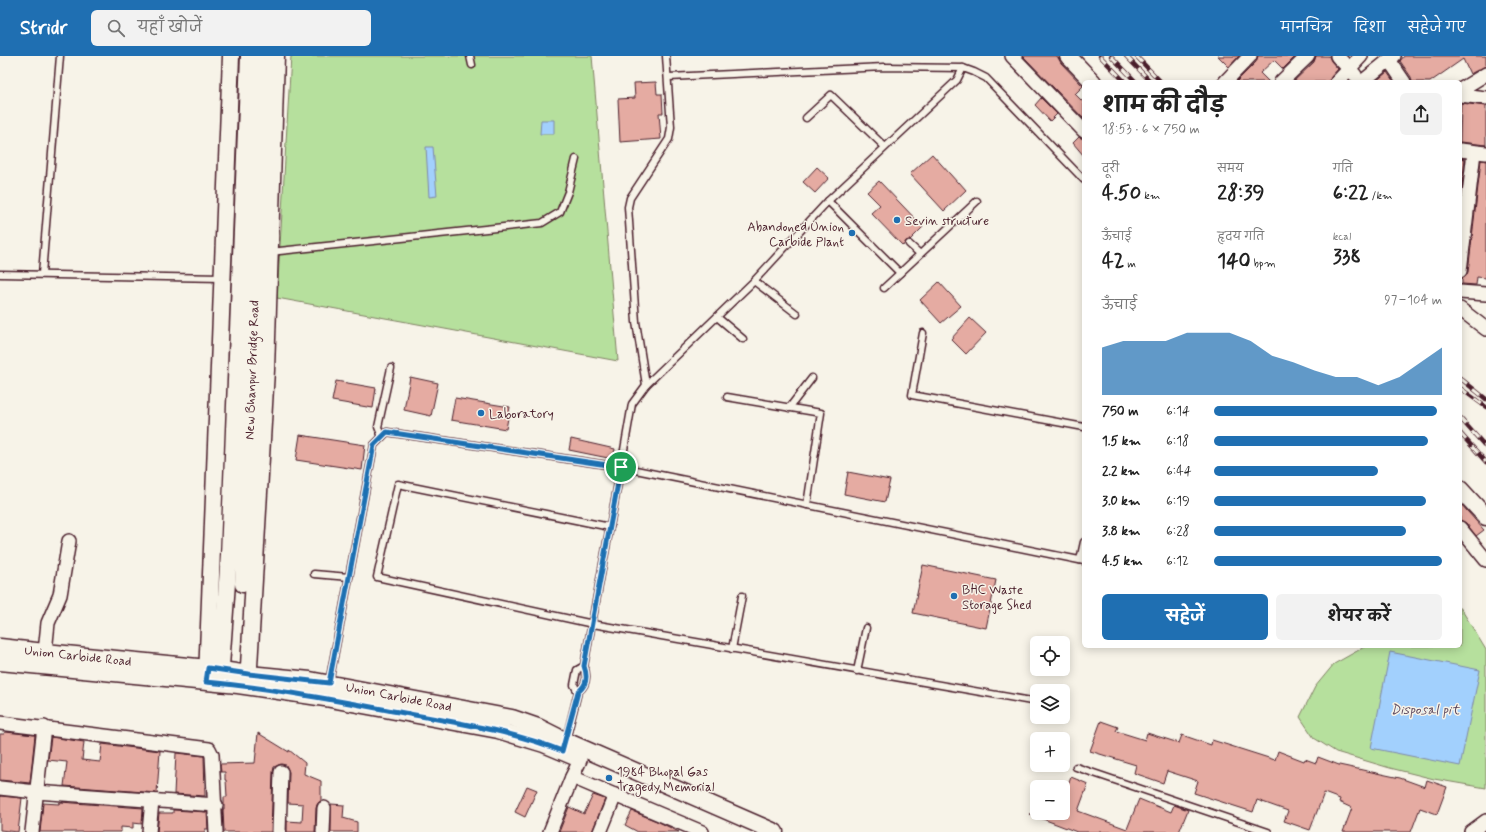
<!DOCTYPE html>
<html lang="hi">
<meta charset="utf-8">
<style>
body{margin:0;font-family:Mynerve,"Playpen Sans Deva",sans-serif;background:#f2f2f2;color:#222;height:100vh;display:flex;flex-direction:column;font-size:15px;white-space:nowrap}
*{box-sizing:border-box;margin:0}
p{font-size:13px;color:#767676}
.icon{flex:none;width:22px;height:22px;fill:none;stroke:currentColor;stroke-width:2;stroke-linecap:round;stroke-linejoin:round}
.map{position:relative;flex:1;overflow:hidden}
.details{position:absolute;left:1082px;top:24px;width:380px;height:568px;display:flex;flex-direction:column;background:#fff;border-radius:6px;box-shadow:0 2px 10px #0003}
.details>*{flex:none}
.fabs{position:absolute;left:1030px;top:580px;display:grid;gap:8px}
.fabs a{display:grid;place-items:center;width:40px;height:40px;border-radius:6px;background:#fff;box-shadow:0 2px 10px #0003;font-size:20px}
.pin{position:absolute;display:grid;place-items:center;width:34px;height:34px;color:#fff;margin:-17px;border:2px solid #fff;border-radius:50%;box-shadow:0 1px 4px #0007}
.round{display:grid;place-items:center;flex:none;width:42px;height:42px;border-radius:6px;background:#f2f2f2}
.head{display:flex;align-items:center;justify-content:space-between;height:68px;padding:0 20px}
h1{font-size:22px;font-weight:700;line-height:30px}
.metrics{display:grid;grid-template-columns:repeat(3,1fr);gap:6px;height:68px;padding:4px 20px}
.metrics div{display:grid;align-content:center}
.metrics b{font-size:20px;font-weight:700}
.metrics small{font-size:11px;font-weight:400}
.metrics p{font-size:11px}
.chart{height:112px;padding:8px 20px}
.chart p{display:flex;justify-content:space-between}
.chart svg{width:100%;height:72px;margin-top:4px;fill:#1f6fb2;opacity:.7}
.primary-button{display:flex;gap:8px;margin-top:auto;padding:8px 20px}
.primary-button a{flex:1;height:46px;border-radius:6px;background:#1f6fb2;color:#fff;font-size:16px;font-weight:700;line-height:46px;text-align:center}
.primary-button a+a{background:#f2f2f2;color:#222}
ul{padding:0 20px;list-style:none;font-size:13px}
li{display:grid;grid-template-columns:64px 48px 1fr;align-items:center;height:30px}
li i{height:10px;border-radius:5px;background:#1f6fb2}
header{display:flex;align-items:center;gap:24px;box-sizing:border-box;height:56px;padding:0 20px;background:#1f6fb2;color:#fff}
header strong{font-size:19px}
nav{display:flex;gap:22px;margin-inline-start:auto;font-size:14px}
.search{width:280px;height:36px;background:#f2f2f2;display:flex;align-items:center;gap:10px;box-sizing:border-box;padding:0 14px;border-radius:6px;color:#767676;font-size:15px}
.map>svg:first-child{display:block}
.green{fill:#b6e09d;stroke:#808064}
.water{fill:#a2d0fd;stroke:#7f89a9}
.building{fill:#e5aba2;stroke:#4a1f2b}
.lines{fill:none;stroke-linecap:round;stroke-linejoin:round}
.service-casing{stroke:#4a1f2b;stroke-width:9}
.minor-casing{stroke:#4a1f2b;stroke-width:16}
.tertiary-casing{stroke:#4a1f2b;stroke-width:19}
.service{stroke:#f7f3e8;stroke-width:6}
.minor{stroke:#f7f3e8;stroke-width:13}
.tertiary{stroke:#f7f3e8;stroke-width:16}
.rail-casing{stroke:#4a1f2b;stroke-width:4.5}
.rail{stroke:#f7f3e8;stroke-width:3;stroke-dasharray:9;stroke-linecap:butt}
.route-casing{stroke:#fff;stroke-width:8}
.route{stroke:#1f6fb2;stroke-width:5}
.poi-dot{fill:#1f6fb2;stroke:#f7f3e8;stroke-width:1.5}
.labels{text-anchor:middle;stroke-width:3;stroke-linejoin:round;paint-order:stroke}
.poi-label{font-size:13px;fill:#4a1f2b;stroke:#f7f3e8;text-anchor:start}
.street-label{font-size:13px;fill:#4a1f2b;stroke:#f7f3e8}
.water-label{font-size:14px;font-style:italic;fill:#604b60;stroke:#f7f3e8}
</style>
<header>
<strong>Stridr</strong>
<div class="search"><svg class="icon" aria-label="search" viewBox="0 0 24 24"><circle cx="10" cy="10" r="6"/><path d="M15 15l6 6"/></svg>यहाँ खोजें</div>
<nav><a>मानचित्र</a><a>दिशा</a><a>सहेजे गए</a></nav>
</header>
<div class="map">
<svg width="1486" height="776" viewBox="0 0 1486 776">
<rect width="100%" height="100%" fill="#f7f3e8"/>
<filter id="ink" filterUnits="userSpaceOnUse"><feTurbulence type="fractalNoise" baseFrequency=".025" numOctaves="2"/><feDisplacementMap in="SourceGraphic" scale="8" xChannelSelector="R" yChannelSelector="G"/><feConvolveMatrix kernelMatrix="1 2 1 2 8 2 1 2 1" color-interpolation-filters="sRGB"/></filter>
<g filter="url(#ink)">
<g class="green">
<polygon points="291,0 592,0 618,305 277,242"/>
<polygon points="1460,551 1486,594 1486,732 1434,723 1390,712 1336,696 1314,682 1300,661 1315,631 1334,608 1366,590 1460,590"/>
</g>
<g class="water">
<polygon points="541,64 554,64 554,78 540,78"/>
<polygon points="426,91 433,91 437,140 429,141"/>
<polygon points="1390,596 1480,614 1460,710 1371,692"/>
</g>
<g class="building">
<polygon points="1023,0 1057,0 1061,7 1083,30 1075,38 1084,47 1084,63"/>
<polygon points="1218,0 1239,0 1229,11"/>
<polygon points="1258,0 1296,0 1283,13 1274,4 1260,17 1269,26 1236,26 1256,6"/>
<polygon points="1316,0 1329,0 1331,5 1338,13 1331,21 1329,26 1293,26 1314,6"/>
<polygon points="1404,0 1486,0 1486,10 1470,18 1463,3 1430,26 1412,26 1411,21 1400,5"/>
<polygon points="1387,16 1394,26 1375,26"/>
<polygon points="656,26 657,38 662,38 663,57 659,57 661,83 620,86 618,43 635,42 634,27"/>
<polygon points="1041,42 1057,58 1050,65 1035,49"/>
<polygon points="1461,47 1486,50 1486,89 1460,86"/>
<polygon points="1079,81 1084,83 1084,100 1073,87"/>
<polygon points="932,98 958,127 959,126 966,134 944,155 910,118"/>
<polygon points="1460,102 1465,103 1460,147"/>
<polygon points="1481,104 1486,105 1486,222 1477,221 1476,229 1462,228 1462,223 1466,220 1468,216"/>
<polygon points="817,111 829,122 815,137 803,126"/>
<polygon points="879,125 923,171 910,184 906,185 903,190 871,157 880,149 867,136"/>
<polygon points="939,226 961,250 941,267 920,244"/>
<polygon points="970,262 986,277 966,298 951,283"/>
<polygon points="410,321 438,327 431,360 404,354"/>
<polygon points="336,325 376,332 373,352 332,345"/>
<polygon points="455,342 510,351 506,373 451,364"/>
<polygon points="300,379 365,389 362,414 296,404"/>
<polygon points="571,383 615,393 613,403 569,394"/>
<polygon points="848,416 890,424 885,446 844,438"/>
<polygon points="1460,447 1484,474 1476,480 1466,467 1460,464"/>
<polygon points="923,509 996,524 986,572 913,557"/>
<polygon points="1101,665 1118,671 1116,675 1145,684 1147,677 1179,687 1182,679 1211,689 1212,684 1275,704 1278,695 1304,705 1305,703 1316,707 1318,701 1339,709 1400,722 1425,731 1427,724 1447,731 1437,758 1420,752 1411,776 1343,776 1352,752 1339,746 1340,743 1324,737 1310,774 1284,765 1288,755 1257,744 1253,756 1194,737 1198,725 1167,715 1163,727 1134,717 1136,709 1090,695"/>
<polygon points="5,676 35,679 30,727 0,724 0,678 4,678"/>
<polygon points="258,677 289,696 289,694 305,707 304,718 321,725 321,745 318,747 316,752 315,776 287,776 287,765 302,766 303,748 288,747 289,716 286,709 281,708 274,711 273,716 271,776 224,776 223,753 224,753 224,741 227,741 226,724 225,724 225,716 221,716 220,708 255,707"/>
<polygon points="51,681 84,686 82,704 100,706 102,688 160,695 157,737 64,730 67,706 48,704"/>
<polygon points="176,697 204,700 205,740 174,738"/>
<polygon points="1071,721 1088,728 1078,755 1127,773 1139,743 1171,756 1174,749 1188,754 1179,776 1077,776 1030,758 1063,757 1063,744"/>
<polygon points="527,730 537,734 525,761 515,756"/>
<polygon points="593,739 605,743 592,776 559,776 569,751 584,758"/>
<polygon points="0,740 22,742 18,776 0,774"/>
<polygon points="60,746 143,752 142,768 133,767 133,772 121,771 121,776 40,776 43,747 59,748"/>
<polygon points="331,748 344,749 343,762 357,766 357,776 331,776"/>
<polygon points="173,754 207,756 208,773 205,773 205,776 157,776 159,757 173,757"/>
<polygon points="632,755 659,766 679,776 638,776 625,769"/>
</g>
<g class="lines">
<g class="service-casing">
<g id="service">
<polyline points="470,0 472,9"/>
<polyline points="669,21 884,11 963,12 974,16 986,22 1084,124"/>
<polyline points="806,62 831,39 885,91"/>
<polyline points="828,145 900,217"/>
<polyline points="909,188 920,198"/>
<polyline points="270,196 542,167 560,156 568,136 576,103"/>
<polyline points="0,218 222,222"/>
<polyline points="42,218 60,0"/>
<polyline points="754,225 797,258"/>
<polyline points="884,232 977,145"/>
<polyline points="717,261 743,283"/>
<polyline points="923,277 912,339 1084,371"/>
<polyline points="646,329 636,266 628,151 630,142 669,83 671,71 666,0"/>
<polyline points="727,341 821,357 807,449"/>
<polyline points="789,352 812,322"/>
<polyline points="382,381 378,371 391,312"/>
<polyline points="610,471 398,428 377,521 593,568 1037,646"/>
<polyline points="1080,504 1084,486"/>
<polyline points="314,518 349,521"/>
<polyline points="732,593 742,540"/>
<polyline points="857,615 866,572"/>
<polyline points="329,627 374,389 387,376 621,411 632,348 646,329 754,225 828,145 957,24 963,12"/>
<polyline points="578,636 574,629 577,614 584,610"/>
<path d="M566 684 578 636C587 629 588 621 584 610L621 411 1084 505"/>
<polyline points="1076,711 1268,776"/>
</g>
</g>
<g class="minor-casing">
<g id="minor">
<polyline points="1012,0 1084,75"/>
<polyline points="1337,0 1355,19"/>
<polyline points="1389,4 1404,26"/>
<polyline points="1225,26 1250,0"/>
<polyline points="1281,26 1308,0"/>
<polyline points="1337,26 1361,0"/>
<polyline points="1362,26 1394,0"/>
<polyline points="1460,34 1486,18"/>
<polyline points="1460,39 1486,42"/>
<polyline points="1460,94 1486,97"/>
<polyline points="1460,215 1474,96"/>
<polyline points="1460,236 1486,238"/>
<polyline points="1460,253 1486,273"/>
<polyline points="1460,472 1486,504"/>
<polyline points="45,596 48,567 60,539 69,485"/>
<polyline points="0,667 209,693 212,699 216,776"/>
<polyline points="572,721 702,776"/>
<polyline points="0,732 36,736 216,749"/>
<polyline points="32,776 44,671"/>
<polyline points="149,776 152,745"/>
<polyline points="279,776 281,716"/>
<polyline points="323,776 324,752"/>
<polyline points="550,776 572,721 580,704"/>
<polyline points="600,776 615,739"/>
<polyline points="1471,776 1486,765"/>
</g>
</g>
<g class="tertiary-casing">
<g id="tertiary">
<polyline points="1068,0 1093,26"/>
<polyline points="1460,433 1486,461"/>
<polyline points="243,528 256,169 264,0"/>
<polyline points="0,591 45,596 208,612 249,618 310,624 512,662 538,671 566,685 775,776"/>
<polyline points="0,606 238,629 325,642 498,674 544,688 575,701"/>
<polyline points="207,622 231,0"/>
<polyline points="220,624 229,499 249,0"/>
<polyline points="248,628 266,314 276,0"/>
</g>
</g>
<use href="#service" class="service"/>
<use href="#minor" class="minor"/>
<use href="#tertiary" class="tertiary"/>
<g class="rail-casing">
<g id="rail">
<polyline points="1100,0 1125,26"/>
<polyline points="1111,0 1136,26"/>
<polyline points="1126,0 1151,26"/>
<polyline points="1136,0 1161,26"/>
<polyline points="1460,322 1486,343"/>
<polyline points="1460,332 1486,351"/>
<polyline points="1460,362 1486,391"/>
<polyline points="1460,377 1486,406"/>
</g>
</g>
<use href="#rail" class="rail"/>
</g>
</g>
<g class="lines" filter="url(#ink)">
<g class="route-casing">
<path id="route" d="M387 376 621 411 584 610C588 621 587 629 578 636L562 695C512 675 458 667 404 657 338 645 273 632 206 626L208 612 249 618 329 627 374 389Z"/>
</g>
<use href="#route" class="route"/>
</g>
<g class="poi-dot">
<circle cx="897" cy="164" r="4"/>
<circle cx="852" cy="177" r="4"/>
<circle cx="481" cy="357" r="4"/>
<circle cx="954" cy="540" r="4"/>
<circle cx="609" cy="722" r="4"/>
</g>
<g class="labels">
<g class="poi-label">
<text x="905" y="169">Sevin structure</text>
<text x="844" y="175" text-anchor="end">Abandoned Union<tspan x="844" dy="15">Carbide Plant</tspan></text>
<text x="489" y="362">Laboratory</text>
<text x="962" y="538">BHC Waste<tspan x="962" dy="15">Storage Shed</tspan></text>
<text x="617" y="720">1984 Bhopal Gas<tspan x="617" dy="15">Tragedy Memorial</tspan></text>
</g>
<g class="street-label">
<text transform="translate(251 314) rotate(-88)" y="5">New Bhanpur Bridge Road</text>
<text transform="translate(78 599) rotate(6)" y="5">Union Carbide Road</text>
<text transform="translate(399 640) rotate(11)" y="5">Union Carbide Road</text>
</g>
<g class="water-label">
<text x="1425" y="658">Disposal pit</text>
</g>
</g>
</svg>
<div class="fabs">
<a><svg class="icon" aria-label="locate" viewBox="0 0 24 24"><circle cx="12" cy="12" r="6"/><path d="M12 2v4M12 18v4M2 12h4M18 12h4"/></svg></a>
<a><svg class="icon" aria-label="layers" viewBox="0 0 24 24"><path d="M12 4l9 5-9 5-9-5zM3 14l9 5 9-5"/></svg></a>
<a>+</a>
<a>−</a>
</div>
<div class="pin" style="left:621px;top:411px;background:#1e9e55"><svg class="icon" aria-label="arrive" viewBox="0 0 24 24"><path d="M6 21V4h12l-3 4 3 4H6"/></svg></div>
<section class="details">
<div class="head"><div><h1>शाम की दौड़</h1><p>18:53 · 6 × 750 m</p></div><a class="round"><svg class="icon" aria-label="share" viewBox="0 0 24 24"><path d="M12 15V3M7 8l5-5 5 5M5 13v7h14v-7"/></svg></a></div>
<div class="metrics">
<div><p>दूरी</p><b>4.50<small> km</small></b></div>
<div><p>समय</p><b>28:39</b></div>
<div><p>गति</p><b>6:22<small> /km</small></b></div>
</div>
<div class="metrics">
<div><p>ऊँचाई</p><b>42<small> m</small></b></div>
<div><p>हृदय गति</p><b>140<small> bpm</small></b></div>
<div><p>kcal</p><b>338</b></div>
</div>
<div class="chart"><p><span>ऊँचाई</span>97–104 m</p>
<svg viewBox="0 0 160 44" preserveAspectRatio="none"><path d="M0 44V15L10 11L20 11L30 11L40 6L50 6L60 6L70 11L80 20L90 24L100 29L110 33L120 33L130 38L140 33L150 24L160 15V44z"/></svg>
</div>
<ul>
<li><b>750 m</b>6:14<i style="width:98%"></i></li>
<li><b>1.5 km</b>6:18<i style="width:94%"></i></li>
<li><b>2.2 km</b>6:44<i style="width:72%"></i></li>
<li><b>3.0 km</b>6:19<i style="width:93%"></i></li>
<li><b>3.8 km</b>6:28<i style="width:84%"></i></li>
<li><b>4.5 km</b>6:12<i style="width:100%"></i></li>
</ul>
<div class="primary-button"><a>सहेजें</a><a>शेयर करें</a></div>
</section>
</div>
